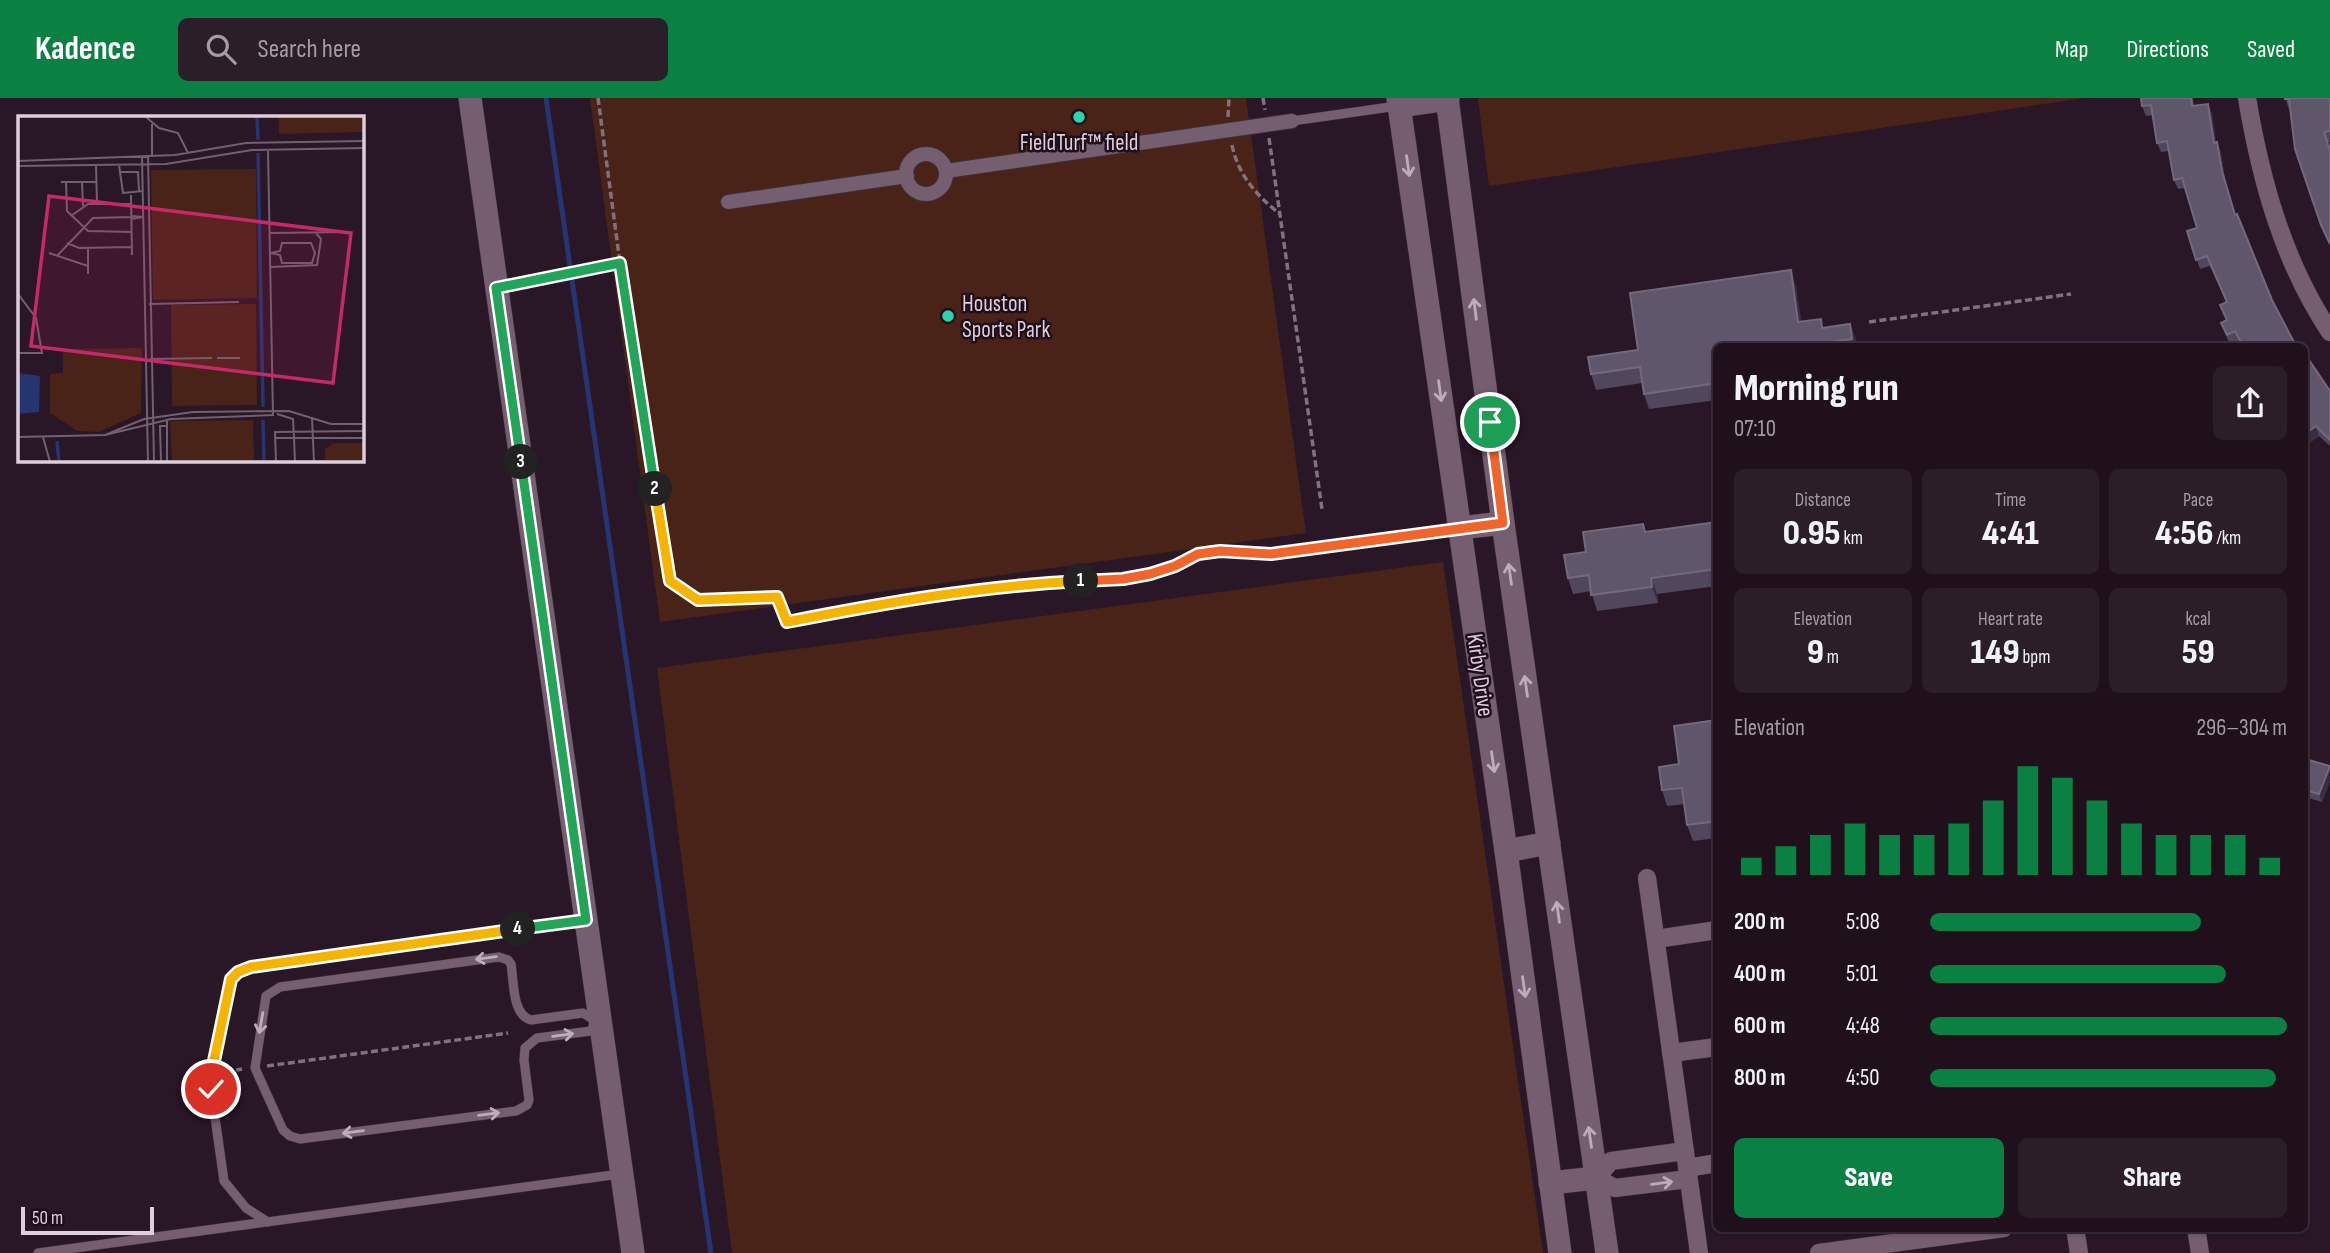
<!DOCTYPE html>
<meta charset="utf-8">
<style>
body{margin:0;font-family:"Sofia Sans Condensed",sans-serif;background:#2c1e29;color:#f1f3f6;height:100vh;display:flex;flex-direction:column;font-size:26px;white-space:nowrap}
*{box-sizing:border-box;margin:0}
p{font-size:23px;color:#a19da3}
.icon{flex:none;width:38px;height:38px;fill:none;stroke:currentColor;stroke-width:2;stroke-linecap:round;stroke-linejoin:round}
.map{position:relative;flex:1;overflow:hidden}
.side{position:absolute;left:1713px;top:245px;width:595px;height:889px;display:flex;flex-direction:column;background:#1f101c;border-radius:10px;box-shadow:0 2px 5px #0004,0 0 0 2px #3c303b}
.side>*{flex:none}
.scale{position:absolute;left:21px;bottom:18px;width:133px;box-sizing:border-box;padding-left:7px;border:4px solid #dccfd9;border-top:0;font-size:19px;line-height:24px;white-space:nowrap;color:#dccfd9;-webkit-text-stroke:5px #1f0d1c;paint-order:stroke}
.pin{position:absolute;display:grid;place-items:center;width:60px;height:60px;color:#fff;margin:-30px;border:4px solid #fff;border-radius:50%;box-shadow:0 2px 7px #0007}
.km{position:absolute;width:35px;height:35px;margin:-18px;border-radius:50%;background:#222;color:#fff;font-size:19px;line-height:35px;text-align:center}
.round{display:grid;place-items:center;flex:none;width:74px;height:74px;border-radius:10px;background:#2c1e29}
.overview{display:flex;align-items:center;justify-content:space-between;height:119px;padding:0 21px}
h1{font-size:38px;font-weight:800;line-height:52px}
.stats{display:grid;grid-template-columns:repeat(3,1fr);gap:10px;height:119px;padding:7px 21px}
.stats div{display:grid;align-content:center;border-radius:10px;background:#2c1e29;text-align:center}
.stats b{font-size:35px;font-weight:800}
.stats small{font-size:19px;font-weight:400}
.stats p{font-size:19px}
.chart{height:196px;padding:14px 21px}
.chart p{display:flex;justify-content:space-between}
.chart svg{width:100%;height:126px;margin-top:7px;stroke:#0b8043;stroke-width:6}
.button{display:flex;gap:14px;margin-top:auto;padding:14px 21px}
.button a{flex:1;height:80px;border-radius:10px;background:#0b8043;color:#fff;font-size:28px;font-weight:800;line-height:80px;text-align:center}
.button a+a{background:#2c1e29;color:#f1f3f6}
ul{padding:0 21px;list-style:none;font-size:23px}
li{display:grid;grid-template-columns:112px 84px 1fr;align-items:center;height:52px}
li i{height:18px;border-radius:9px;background:#0b8043}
header{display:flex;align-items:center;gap:42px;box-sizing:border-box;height:98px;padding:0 35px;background:#0b8043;color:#fff}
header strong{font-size:33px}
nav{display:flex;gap:38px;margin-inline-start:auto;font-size:24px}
.search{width:490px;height:63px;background:#2c1e29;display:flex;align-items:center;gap:18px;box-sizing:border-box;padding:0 24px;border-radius:10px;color:#a19da3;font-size:26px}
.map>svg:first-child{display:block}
.green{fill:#492317}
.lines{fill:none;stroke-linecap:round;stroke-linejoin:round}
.stream{stroke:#253570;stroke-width:5}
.service-casing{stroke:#3e303b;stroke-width:10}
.pedestrian-casing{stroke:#3e303b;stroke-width:16}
.minor-casing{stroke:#3e303b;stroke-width:19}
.tertiary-casing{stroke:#3e303b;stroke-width:24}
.path{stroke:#81717e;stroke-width:3.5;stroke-dasharray:7 3.5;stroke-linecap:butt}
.service{stroke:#755e70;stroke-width:9}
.pedestrian{stroke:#755e70;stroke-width:14}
.minor{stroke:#755e70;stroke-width:18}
.tertiary{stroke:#755e70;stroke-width:23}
.wall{fill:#50475d}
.shaded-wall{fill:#3a2d42}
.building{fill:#5f566b;stroke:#72697c;stroke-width:2}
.oneway{stroke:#bdadba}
.split-1-casing{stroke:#fff;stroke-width:14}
.split-2-casing{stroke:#fff;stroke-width:14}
.split-3-casing{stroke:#fff;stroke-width:14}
.split-4-casing{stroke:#fff;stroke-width:14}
.split-5-casing{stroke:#fff;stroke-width:14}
.split-1{stroke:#f0652b;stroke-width:9}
.split-2{stroke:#f5b400;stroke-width:9}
.split-3{stroke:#22a559;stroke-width:9}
.split-4{stroke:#22a559;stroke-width:9}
.split-5{stroke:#f5b400;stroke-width:9}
.poi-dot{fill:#29d5ad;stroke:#1f0d1c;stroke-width:2.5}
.labels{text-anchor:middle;stroke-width:5;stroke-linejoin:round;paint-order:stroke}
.poi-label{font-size:23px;fill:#dccfd9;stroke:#1f0d1c}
.street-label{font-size:23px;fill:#dccfd9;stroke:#1f0d1c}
.inset-river{fill:none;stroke:#253570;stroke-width:3.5}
.inset-road{fill:none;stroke:#71606e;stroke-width:2}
.view{fill:#c52a68;fill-opacity:0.15;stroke:#c52a68;stroke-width:3.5}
.inset-edge{fill:none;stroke:#dccfd9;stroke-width:3.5}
</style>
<header>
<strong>Kadence</strong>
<div class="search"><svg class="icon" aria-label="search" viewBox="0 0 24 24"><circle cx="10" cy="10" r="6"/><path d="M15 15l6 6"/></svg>Search here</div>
<nav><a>Map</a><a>Directions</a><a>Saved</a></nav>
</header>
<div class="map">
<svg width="2330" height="1155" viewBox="0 0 2330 1155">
<rect width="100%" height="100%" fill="#291626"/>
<g class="green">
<polygon points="590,0 1246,0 1306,435 660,524"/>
<polygon points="1478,0 2085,0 1489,88"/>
<polygon points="1443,464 1543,1155 732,1155 657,570"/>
</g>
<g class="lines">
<polyline class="stream" points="546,0 711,1155"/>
<g class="service-casing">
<g id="service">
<polyline points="1292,23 1397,8"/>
<polyline points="787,524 864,509 980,490 1123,481 1150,476 1175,468 1198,456 1220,453 1271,456 1458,431"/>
<path d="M594 926 591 933 537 940 525 950 524 962 529 1002 527 1007 516 1013 300 1041 290 1038 283 1032 255 970 266 898 280 889 499 859 508 862 511 866C514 884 512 917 531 922L583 915 597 924"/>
<polyline points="268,1124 246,1110 224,1083 211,991 214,963 231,881 238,874 251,869 584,822"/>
<polyline points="38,1155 620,1076"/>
</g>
</g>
<g class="pedestrian-casing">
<g id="pedestrian">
<circle cx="926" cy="76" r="20"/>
<polyline points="946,73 1292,23"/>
<polyline points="728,104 907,78"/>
</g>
</g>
<g class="minor-casing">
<g id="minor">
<path d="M2247 0C2261 83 2283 163 2330 234"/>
<polyline points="1647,780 1699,1155"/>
<polyline points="1656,841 1717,832"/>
<polyline points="1671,955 1717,949"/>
<polyline points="1685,1053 1611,1063 1596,1080 1615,1090 1688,1081"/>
<polyline points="1687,1070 1717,1065"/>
<polyline points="2075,1130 2079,1155"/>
<polyline points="2196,1130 2200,1155"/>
<polyline points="1819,1155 2004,1130"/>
</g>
</g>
<g class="tertiary-casing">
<g id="tertiary">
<polyline points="470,0 633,1155"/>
<polyline points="1398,0 1506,753 1560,1155"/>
<polyline points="1447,0 1503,425 1607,1155"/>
<polyline points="1399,8 1448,1"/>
<polyline points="1460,430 1503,425"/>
<polyline points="1506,753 1549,745"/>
<polyline points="1550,1085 1596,1080"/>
</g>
</g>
<g class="path">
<polyline points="598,0 620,165 669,483 698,502 777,499 782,513"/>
<polyline points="1263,0 1265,12"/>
<polyline points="1228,19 1229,0"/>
<polyline points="1269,40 1322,411"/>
<path d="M1232 47C1238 77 1257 98 1280 116"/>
<polyline points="515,186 620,165"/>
<polyline points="1869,224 2071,196"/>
<polyline points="267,968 508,935"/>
<polyline points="226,974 242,971"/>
</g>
<use href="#service" class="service"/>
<use href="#pedestrian" class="pedestrian"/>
<use href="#minor" class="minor"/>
<use href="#tertiary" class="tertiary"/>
</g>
<g class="wall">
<polygon points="2141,0 2193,0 2194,8 2212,15 2216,44 2221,54 2225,82 2235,117 2272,202 2296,248 2241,248 2238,243 2230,247 2221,225 2226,222 2220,207 2227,204 2210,168 2200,171 2187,133 2197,130 2185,90 2178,91 2174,82 2169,53 2161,54 2157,45 2153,17 2146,18 2142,8"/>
<polygon points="2285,0 2330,0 2330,44 2327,44 2330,52 2330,148 2325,137 2295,51 2290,11 2289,11"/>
<polygon points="1796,188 1801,224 1824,230 1850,226 1856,242 1857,248 1717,248 1717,302 1649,311 1644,296 1642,285 1596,292 1591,276 1638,252"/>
<polygon points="2305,256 2330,293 2330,348 2319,338 2305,348"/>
<polygon points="1717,424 1717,488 1657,496 1658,505 1597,513 1591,493 1573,496 1568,480 1586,454 1643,426 1646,434"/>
<polygon points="1717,622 1717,740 1693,743 1687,727 1685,706 1667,708 1662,692 1679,666"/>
<polygon points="2305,661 2330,668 2330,683 2322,704 2305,699"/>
</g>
<g class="shaded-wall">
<polygon points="2208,6 2212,15 2218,54 2214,45"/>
<polygon points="2217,44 2221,54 2225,82 2238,127 2222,73"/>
<polygon points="1791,172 1796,188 1804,240 1798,224"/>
<polygon points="1850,226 1856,242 1857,248 1855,248 1852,241"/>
<polygon points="2316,328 2319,338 2305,348 2305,336"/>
<polygon points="1651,480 1657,496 1658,505 1652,489"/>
<polygon points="2330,668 2330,683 2322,704 2319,696"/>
</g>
<g class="building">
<polygon points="2141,0 2191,0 2192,8 2208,6 2214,45 2217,44 2222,73 2235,117 2237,116 2272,202 2296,248 2243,248 2235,233 2227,237 2221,225 2227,222 2220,207 2227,204 2207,158 2196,162 2187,133 2197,130 2182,80 2174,82 2167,43 2157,45 2151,7 2142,8"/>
<polygon points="2285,0 2330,0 2330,33 2324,34 2330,52 2330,146 2321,127 2295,51 2289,1 2285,1"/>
<polygon points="1791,172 1798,224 1821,221 1822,230 1850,226 1852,241 1804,248 1717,248 1717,285 1644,296 1640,269 1591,276 1588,259 1638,252 1630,195"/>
<polygon points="2305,256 2330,293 2330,342 2316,328 2305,336"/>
<polygon points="1717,424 1717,471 1651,480 1652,489 1591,497 1589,477 1568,480 1564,457 1586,454 1583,434 1643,426 1645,434"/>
<polygon points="1717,622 1717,723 1687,727 1682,690 1662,692 1659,669 1679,666 1674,628"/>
<polygon points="2305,661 2330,668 2319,696 2305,692"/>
</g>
<defs><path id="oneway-shaft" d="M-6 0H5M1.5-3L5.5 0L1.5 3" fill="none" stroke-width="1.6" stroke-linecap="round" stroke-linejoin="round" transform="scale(1.75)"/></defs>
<g class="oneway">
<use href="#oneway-shaft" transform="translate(1408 68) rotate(82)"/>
<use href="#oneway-shaft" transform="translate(1475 211) rotate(-97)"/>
<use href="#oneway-shaft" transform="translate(1440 293) rotate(82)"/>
<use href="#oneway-shaft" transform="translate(1510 476) rotate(-98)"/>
<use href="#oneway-shaft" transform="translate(1526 588) rotate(-98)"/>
<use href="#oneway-shaft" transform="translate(1493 664) rotate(82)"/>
<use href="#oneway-shaft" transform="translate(1558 814) rotate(-98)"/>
<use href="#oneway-shaft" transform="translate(486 860) rotate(172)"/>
<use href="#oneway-shaft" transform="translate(1524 889) rotate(82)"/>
<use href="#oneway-shaft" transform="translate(261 925) rotate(100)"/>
<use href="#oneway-shaft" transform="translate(563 937) rotate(-7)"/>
<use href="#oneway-shaft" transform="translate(489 1016) rotate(-7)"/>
<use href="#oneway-shaft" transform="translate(353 1034) rotate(173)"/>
<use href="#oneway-shaft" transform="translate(1590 1039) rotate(-98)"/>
<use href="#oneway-shaft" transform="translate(1662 1085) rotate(-7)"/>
</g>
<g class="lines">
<g class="split-1-casing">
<polyline id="split-1" points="1081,483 1123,481 1150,476 1175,468 1198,456 1220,453 1271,456 1503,425 1490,324"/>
</g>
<g class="split-2-casing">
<path id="split-2" d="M655 391 670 483 698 502 777 499 787 524C884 505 981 488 1081 483"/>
</g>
<g class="split-3-casing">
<polyline id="split-3" points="521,364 496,190 620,165 655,391"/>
</g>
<g class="split-4-casing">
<polyline id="split-4" points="518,831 586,822 521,364"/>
</g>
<g class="split-5-casing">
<polyline id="split-5" points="211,991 214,963 231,881 238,874 251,869 518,831"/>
</g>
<use href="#split-1" class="split-1"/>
<use href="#split-2" class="split-2"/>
<use href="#split-3" class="split-3"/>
<use href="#split-4" class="split-4"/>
<use href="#split-5" class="split-5"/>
</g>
<g class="poi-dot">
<circle cx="1079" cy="19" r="7"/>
<circle cx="948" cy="218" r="7"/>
</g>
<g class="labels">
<g class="poi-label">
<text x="1079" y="52">FieldTurf™ field</text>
<text x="962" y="213" text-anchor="start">Houston<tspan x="962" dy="26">Sports Park</tspan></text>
</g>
<g class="street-label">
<text transform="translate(1481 577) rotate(82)" y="8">Kirby Drive</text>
</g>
</g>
<g transform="translate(18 18)">
<rect width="346" height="346" fill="#291626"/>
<path d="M261 1H346V16L261 18ZM238 53 239 182 135 184 133 54ZM238 188 239 289 154 290 153 189ZM124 232 123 297 81 316 59 315 32 297V258L45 257V233ZM235 304 236 346H154L152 305ZM315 327H346V346H300L307 344V333Z" fill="#492317"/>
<path d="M0 257 22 260 21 296 0 298Z" fill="#253570"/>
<path class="inset-river" d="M239 1 240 24M240 37 245 291M245 304 246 346M39 325 41 346"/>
<path class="inset-road" d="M128 1 141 12 160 17 170 37M134 8V40M250 34 255 300M124 40 130 346M130 40 136 346M0 45 157 39 228 27 347 25M78 49 79 88M101 49 105 77 125 75M0 50 148 48 234 34 347 32M103 56H120L121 75M43 66H78M48 66 49 95 70 115 114 116M64 66 65 90M113 79 114 139M53 100 70 88H113M113 103 125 101 114 100M252 117 329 116M49 127 61 132 114 131M70 132V158M31 137 70 150M252 137 262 139 264 147H294L297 137 293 127H264L262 135 253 137M39 140 75 102 113 101M252 151 299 149 303 123 298 117M0 178 18 202 24 237H0M131 188 221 186M199 242H222M132 243 194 242M259 298 275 303 276 322H347M294 302 296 346M149 303V346M87 319 126 303 175 296 271 295 313 308H347M0 321 87 319 153 303 256 299M25 321 32 346M258 322H276L277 346M143 346 142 310H149M258 346 257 316 347 315"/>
<path class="view" d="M31 80 333 117 315 267 13 230Z"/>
<rect width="346" height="346" class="inset-edge"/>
</g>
</svg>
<div class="scale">50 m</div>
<div class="pin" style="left:1490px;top:324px;background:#1e9e55"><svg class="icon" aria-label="arrive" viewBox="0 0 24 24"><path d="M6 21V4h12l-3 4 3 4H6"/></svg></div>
<div class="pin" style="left:211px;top:991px;background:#d93025"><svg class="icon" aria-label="check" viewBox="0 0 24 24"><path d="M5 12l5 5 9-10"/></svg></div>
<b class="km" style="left:1081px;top:483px">1</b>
<b class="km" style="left:655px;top:391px">2</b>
<b class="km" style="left:521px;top:364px">3</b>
<b class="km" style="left:518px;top:831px">4</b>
<section class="side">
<div class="overview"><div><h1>Morning run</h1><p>07:10</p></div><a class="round"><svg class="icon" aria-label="share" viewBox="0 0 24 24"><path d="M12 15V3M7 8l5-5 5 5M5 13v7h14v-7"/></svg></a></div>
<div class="stats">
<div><p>Distance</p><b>0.95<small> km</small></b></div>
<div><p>Time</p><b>4:41</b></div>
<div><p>Pace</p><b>4:56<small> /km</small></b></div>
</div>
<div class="stats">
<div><p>Elevation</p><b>9<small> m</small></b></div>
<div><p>Heart rate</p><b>149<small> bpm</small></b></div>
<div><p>kcal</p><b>59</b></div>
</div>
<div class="chart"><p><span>Elevation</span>296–304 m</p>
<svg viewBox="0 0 160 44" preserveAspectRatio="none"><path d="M5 44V38M15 44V34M25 44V30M35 44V26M45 44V30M55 44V30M65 44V26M75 44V18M85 44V6M95 44V10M105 44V18M115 44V26M125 44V30M135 44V30M145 44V30M155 44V38"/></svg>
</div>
<ul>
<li><b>200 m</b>5:08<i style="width:76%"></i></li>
<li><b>400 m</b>5:01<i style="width:83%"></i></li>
<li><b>600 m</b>4:48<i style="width:100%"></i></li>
<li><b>800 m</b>4:50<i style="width:97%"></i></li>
</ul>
<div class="button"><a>Save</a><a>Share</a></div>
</section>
</div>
